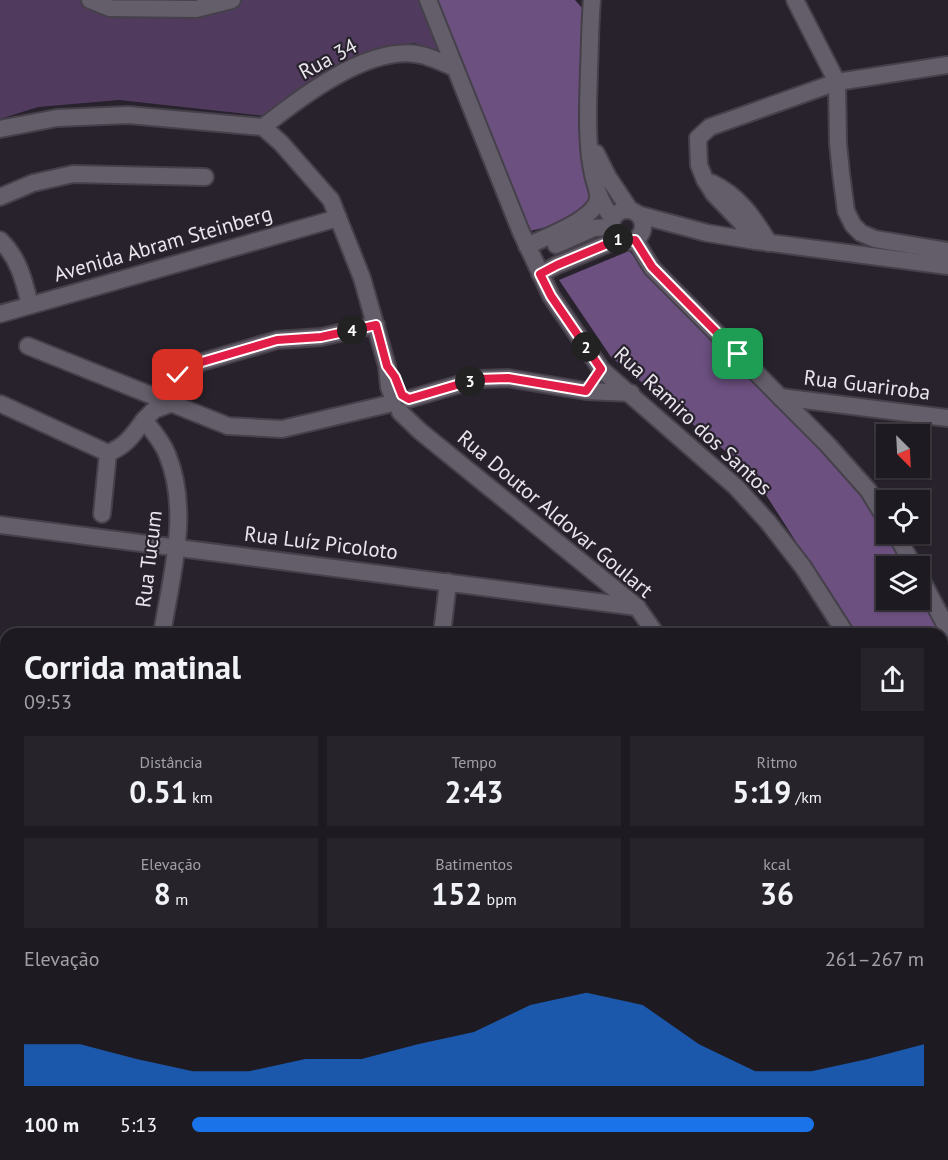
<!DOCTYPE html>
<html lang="pt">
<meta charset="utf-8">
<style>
body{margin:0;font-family:"PT Sans",sans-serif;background:#26232a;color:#f1f3f6;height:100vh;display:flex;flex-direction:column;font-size:22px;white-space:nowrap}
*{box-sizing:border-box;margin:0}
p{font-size:20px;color:#a1a1a5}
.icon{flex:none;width:33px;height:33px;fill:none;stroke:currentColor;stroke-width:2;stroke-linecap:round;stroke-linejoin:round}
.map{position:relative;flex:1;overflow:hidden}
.details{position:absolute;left:0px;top:628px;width:948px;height:532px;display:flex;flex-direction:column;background:#1e1a21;border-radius:18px 18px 0 0;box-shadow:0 2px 4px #0004,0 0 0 2px #3c383f}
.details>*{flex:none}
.needle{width:39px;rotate:156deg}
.buttons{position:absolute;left:876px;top:424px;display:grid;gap:12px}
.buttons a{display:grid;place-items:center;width:54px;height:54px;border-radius:0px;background:#1e1a21;box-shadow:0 2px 4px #0004,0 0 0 2px #3c383f;font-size:30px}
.pin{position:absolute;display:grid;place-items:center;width:51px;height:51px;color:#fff;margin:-26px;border-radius:12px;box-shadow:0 3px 9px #0006}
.km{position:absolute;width:30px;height:30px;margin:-15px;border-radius:50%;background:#222;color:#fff;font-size:16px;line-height:30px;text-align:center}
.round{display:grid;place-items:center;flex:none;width:63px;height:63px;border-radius:0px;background:#26232a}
.head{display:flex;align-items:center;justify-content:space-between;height:102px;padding:0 24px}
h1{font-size:33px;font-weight:700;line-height:45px}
.figures{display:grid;grid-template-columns:repeat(3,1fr);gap:9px;height:102px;padding:6px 24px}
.figures div{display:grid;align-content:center;border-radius:0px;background:#26232a;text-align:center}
.figures b{font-size:30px;font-weight:700}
.figures small{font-size:16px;font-weight:400}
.figures p{font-size:16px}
.chart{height:168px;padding:12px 24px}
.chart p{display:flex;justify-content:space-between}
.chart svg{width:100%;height:108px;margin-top:6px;fill:#1a73e8;opacity:.7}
ul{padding:0 24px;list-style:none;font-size:20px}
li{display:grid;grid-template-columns:96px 72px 1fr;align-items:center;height:45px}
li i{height:15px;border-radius:8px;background:#1a73e8}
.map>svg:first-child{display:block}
.green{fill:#503b5f}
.forest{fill:#6c5080}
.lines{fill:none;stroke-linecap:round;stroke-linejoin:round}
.minor-casing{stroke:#454049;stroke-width:20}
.minor{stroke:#645e6a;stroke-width:16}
.route-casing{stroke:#fff;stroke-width:12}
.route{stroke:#e11d48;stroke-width:8}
.labels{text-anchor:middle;stroke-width:4.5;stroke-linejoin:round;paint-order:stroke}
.street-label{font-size:21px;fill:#e8e5ec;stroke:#28222c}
</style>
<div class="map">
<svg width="948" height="1160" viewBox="0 0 948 1160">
<rect width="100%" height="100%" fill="#28222c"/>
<polygon class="green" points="0,0 82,0 195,13 243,0 420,0 439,47 436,53 415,43 380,48 334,69 265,116 119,100 38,107 0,119"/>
<g class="forest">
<polygon points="435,0 575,0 583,9 578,127 590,199 563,223 530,231"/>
<polygon points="629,251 864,494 886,530 886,534 889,534 908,567 886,567 886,600 920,600 920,589 948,644 948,787 942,777 942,634 855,634 752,473 611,357 559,280"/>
<polygon points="0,715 6,716 6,1155 794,1155 793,1160 0,1160"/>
</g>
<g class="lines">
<g class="minor-casing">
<g id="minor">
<polyline points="90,0 110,8 196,9 232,0"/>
<polyline points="428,0 521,232 551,296 601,369 736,487 768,522 803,567 846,634"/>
<path d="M592 0C590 23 590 47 589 70 588 116 582 181 613 219"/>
<polyline points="795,0 837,82 948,65"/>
<path d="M263 127C301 97 366 47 416 54 430 56 442 62 455 68"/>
<polyline points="0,129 57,118 128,115 263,127 281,143 331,200 362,278 387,366 389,387 394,400"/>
<polyline points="596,153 608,177 630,210"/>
<path d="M712 183C739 196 753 217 769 243"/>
<polyline points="0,197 33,183 73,174 205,177"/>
<circle cx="627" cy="226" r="16"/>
<polyline points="640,215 707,233 756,241 948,266"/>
<path d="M0 240C19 258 24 281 30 305"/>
<polyline points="635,240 652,268 828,445 868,490 886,519"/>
<polyline points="756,241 740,221 714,194 705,180 699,165 698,138 710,127 837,82 838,143 841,173 846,211 853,225 861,233 875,239 948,251"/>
<polyline points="556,245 594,228 611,227"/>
<path d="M527 246C545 237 594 220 598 199 599 195 597 192 597 189"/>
<polyline points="540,274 557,265 619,239"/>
<polyline points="0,314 338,218"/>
<polyline points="28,346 228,426 282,429 393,403"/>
<polyline points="178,375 202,362 277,340 321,337 376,325"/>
<polyline points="780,397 948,418"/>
<polyline points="409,399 477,379 508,378 586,391 631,393"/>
<path d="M1 404 108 453C126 446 133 435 144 420"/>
<polyline points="400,412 421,432 637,607 656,634"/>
<polyline points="102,514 108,453"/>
<polyline points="0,525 637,607"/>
<polyline points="896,534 914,567"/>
<polyline points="920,577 948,630"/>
<path d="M162 634C171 576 191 511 167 454 162 441 152 430 144 420L154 410 170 404"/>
<polyline points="442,634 448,582"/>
<polyline points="0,685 6,686"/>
<polyline points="0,701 6,701"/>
<polyline points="942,714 948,710"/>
<polyline points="942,745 948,763"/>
<polyline points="942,793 948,802"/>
<polyline points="942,868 948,848"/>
<polyline points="942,1050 948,1050"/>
<polyline points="832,1155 899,1160"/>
</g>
</g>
<use href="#minor" class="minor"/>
</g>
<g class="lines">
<g class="route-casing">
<polyline id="route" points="178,375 202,362 277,340 321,337 376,325 387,366 395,377 402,395 409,399 477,379 508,378 586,391 601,369 551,296 540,274 557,265 619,239 624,241 635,240 652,267 738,354"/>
</g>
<use href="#route" class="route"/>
</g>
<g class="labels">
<g class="street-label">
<text transform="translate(328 59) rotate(-28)" y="7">Rua 34</text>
<text transform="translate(163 244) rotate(-16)" y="7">Avenida Abram Steinberg</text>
<text transform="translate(867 385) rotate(7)" y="7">Rua Guariroba</text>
<text transform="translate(693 421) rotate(43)" y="7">Rua Ramiro dos Santos</text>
<text transform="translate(555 514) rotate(40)" y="7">Rua Doutor Aldovar Goulart</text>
<text transform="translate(321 543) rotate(7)" y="7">Rua Luíz Picoloto</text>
<text transform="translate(149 559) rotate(-83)" y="7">Rua Tucum</text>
</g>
</g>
</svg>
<div class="buttons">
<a><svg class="needle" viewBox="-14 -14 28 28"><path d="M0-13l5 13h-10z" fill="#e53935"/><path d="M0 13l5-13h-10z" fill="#a1a1a5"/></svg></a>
<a><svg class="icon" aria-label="locate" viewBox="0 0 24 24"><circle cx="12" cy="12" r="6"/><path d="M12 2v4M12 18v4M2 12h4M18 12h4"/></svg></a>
<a><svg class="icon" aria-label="layers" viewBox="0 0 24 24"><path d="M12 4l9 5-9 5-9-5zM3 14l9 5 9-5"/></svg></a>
</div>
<div class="pin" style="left:738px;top:354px;background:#1e9e55"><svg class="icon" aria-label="arrive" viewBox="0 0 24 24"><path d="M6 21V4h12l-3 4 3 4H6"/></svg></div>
<div class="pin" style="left:178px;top:375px;background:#d93025"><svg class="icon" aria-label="check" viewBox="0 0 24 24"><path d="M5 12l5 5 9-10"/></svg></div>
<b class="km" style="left:618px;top:239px">1</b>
<b class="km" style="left:586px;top:347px">2</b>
<b class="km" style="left:470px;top:381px">3</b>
<b class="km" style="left:352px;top:330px">4</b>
<section class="details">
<div class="head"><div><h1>Corrida matinal</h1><p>09:53</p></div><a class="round"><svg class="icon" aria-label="share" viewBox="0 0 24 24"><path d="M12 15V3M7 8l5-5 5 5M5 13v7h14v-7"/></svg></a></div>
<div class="figures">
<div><p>Distância</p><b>0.51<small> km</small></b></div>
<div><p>Tempo</p><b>2:43</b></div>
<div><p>Ritmo</p><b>5:19<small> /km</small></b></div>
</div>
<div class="figures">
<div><p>Elevação</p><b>8<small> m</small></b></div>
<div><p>Batimentos</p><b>152<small> bpm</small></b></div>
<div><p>kcal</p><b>36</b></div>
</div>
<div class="chart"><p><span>Elevação</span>261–267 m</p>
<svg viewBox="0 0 160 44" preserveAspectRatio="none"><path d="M0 44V27L10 27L20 33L30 38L40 38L50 33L60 33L70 27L80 22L90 11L100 6L110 11L120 27L130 38L140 38L150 33L160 27V44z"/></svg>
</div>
<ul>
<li><b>100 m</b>5:13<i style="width:85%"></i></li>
</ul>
</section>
</div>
